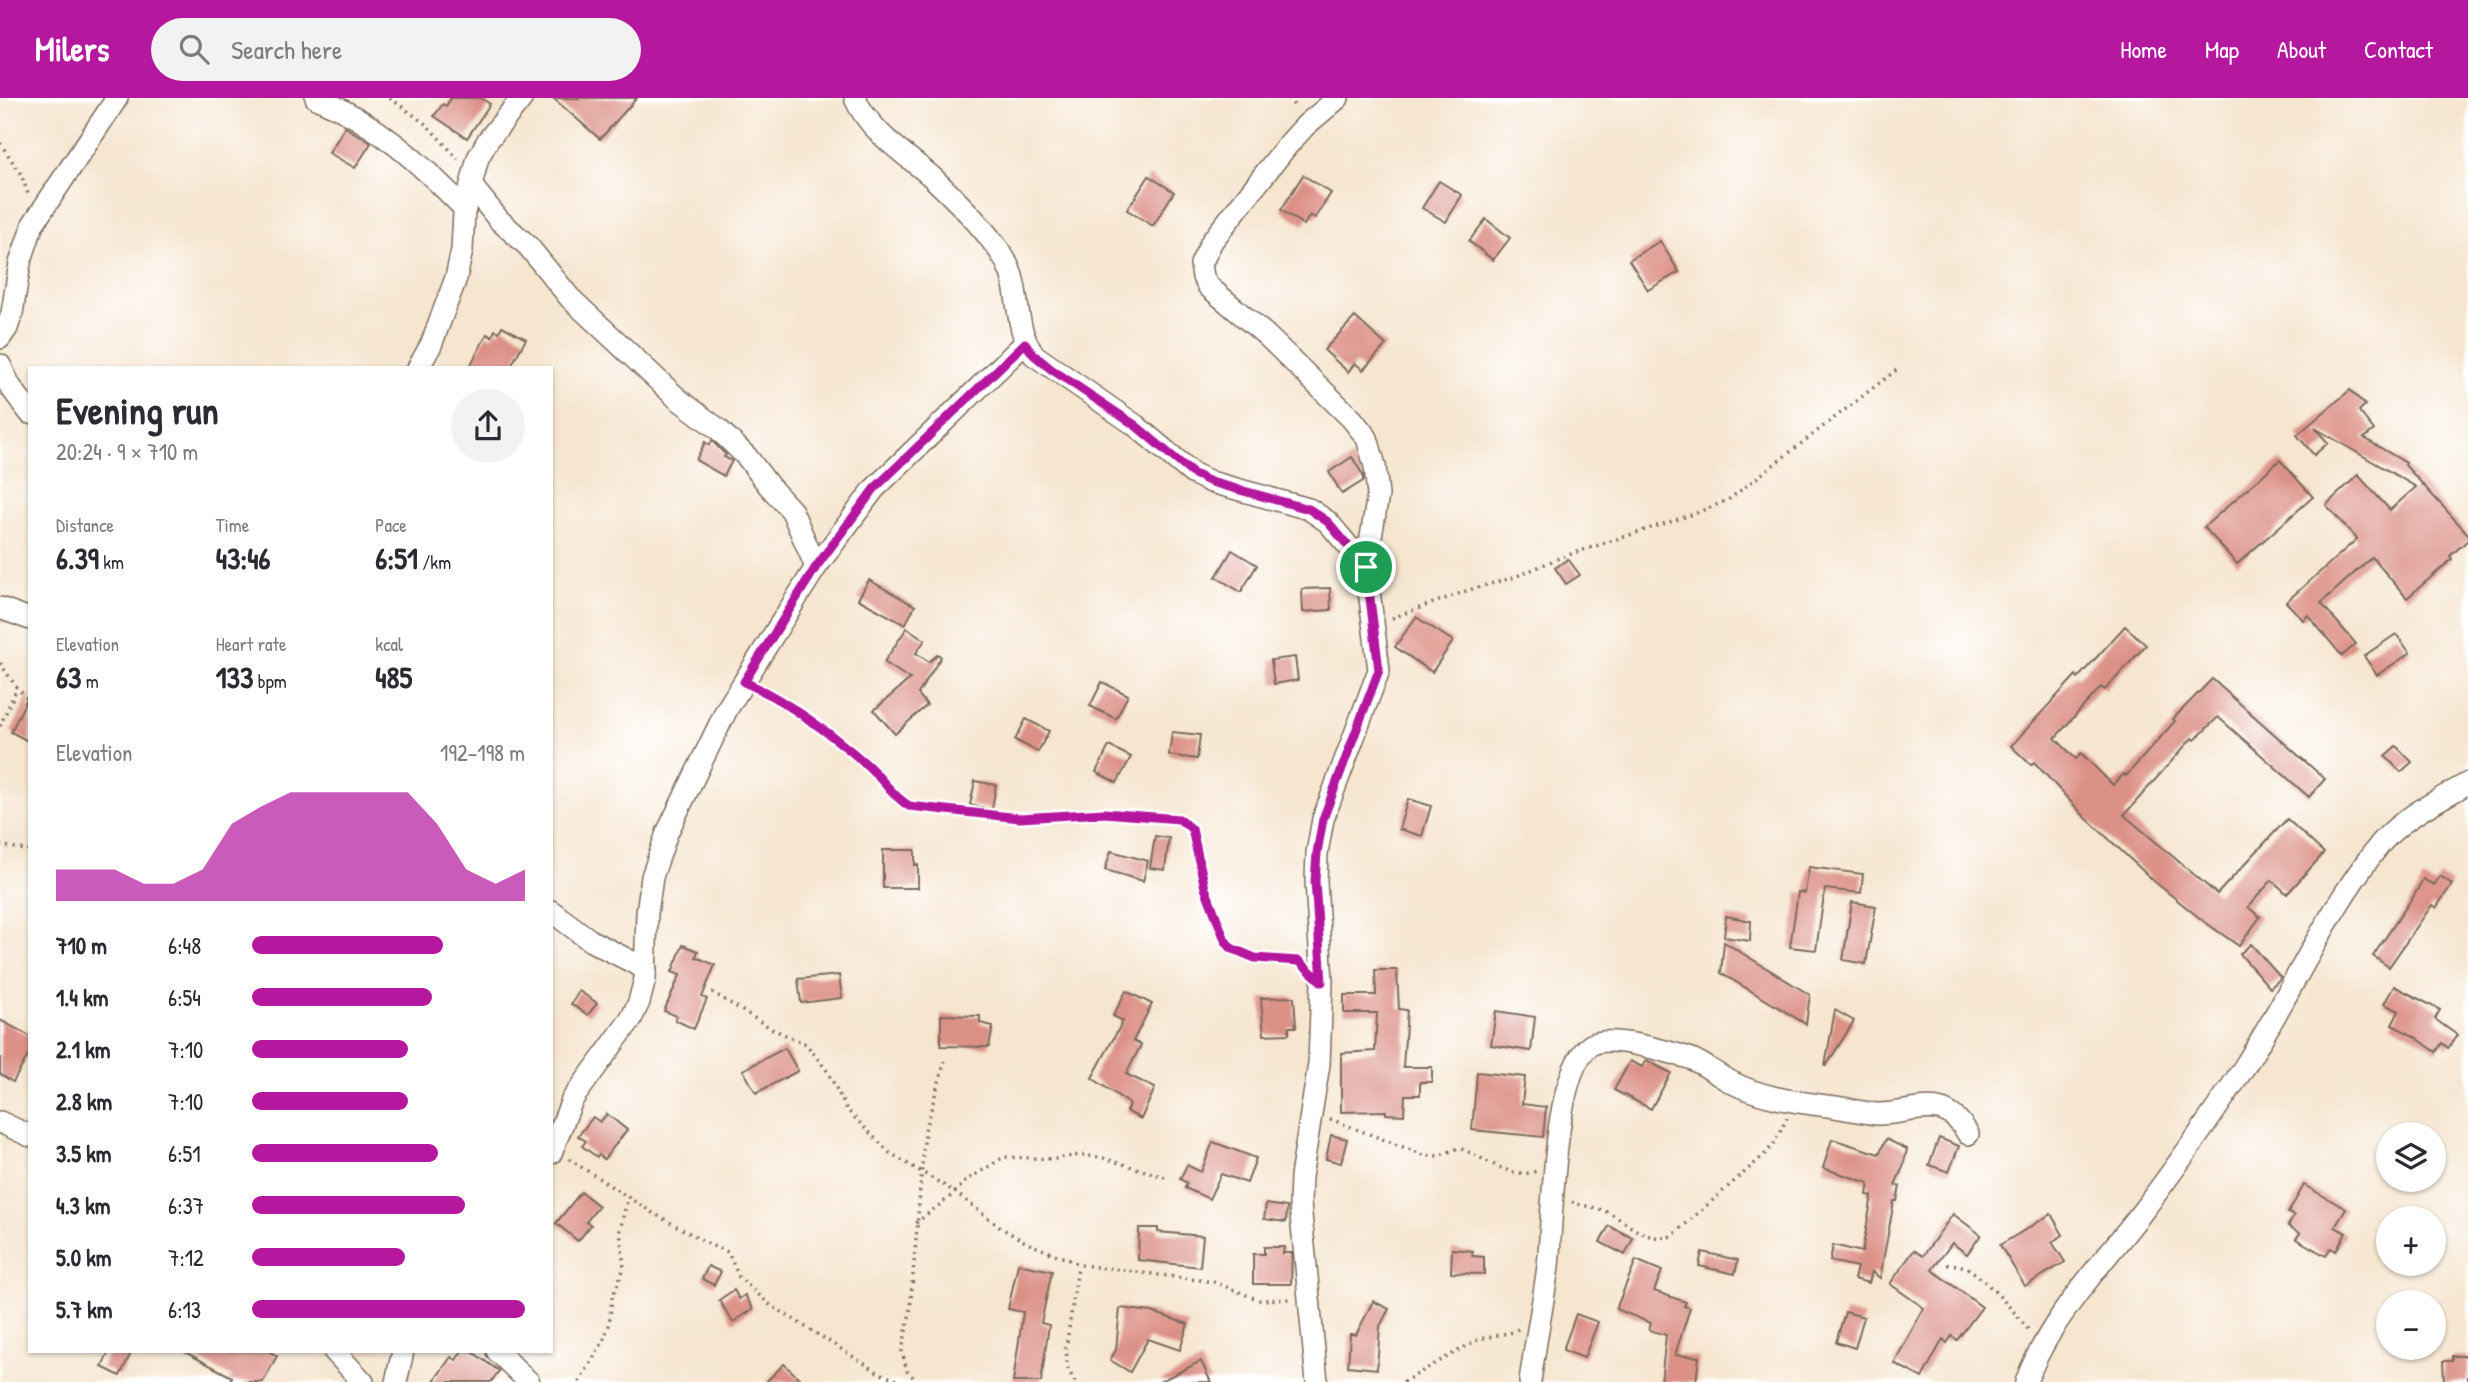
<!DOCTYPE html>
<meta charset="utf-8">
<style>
body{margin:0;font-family:"Patrick Hand",sans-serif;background:#f2f2f3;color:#2b2b33;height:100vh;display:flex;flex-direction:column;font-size:26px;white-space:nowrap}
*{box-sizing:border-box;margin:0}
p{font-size:23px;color:#7c7c81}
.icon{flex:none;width:38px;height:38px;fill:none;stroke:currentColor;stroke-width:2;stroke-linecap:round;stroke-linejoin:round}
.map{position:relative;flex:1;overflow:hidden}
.sheet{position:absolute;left:28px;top:268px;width:525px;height:987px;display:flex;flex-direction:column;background:#fff;border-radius:0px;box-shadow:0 2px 5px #0004}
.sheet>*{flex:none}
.buttons{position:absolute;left:2376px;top:1024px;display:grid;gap:14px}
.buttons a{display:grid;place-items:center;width:70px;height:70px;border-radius:50%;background:#fff;box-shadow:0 2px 5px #0004;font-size:35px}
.pin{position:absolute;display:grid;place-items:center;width:60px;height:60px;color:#fff;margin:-30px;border:4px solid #fff;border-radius:50%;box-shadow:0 2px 7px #0007}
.round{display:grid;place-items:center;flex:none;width:74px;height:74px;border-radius:37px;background:#f2f2f3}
.headline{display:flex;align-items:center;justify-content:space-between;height:119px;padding:0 28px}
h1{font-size:38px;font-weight:700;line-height:52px}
.stats{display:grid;grid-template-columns:repeat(3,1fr);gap:10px;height:119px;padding:7px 28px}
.stats div{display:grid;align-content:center}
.stats b{font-size:30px;font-weight:700}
.stats small{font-size:19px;font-weight:400}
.stats p{font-size:19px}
.chart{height:196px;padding:14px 28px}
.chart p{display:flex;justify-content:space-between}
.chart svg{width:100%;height:126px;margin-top:7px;fill:#b5179e;opacity:.7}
ul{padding:0 28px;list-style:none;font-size:23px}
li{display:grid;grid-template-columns:112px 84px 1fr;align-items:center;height:52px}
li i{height:18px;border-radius:9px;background:#b5179e}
header{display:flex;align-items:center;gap:42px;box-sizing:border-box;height:98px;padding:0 35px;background:#b5179e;color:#fff}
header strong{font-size:33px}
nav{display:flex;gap:38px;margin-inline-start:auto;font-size:24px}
.search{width:490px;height:63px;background:#f2f2f3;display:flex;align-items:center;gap:18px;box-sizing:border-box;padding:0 24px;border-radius:38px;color:#7c7c81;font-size:26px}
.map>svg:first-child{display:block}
.building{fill:#dc9187}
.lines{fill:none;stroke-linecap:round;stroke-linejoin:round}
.minor-casing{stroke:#7c6b5c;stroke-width:24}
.path{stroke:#7c6b5c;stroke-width:3.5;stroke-dasharray:2 5;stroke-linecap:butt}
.minor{stroke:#fff;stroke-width:21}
.route-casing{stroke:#fff;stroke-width:14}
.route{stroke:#b5179e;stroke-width:9}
</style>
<header>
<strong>Milers</strong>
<div class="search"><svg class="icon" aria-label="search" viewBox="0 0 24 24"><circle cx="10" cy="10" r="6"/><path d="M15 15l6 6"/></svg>Search here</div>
<nav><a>Home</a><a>Map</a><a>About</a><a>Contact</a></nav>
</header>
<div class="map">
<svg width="2468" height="1284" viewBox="0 0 2468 1284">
<rect width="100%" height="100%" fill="#fff"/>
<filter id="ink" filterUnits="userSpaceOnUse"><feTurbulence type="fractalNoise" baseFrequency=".0143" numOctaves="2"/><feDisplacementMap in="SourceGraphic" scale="14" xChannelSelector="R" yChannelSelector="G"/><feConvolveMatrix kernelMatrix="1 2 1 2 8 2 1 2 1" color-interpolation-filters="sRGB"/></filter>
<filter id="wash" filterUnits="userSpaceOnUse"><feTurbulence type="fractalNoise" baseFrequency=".00686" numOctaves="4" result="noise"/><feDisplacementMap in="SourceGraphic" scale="28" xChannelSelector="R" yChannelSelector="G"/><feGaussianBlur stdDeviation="1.57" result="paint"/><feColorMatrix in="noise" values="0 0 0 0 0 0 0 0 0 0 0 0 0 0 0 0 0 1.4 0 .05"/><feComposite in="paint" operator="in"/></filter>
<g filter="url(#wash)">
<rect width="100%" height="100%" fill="#f6e5cf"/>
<g id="blocks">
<g class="building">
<polygon points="451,0 481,0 490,6 467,40 434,18 443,6 446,8"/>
<polygon points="553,0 637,0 600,41"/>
<polygon points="345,29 371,45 355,70 329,55"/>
<polygon points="1303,77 1331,95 1315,120 1310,117 1304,127 1281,112"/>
<polygon points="1149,78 1174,94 1153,128 1127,112"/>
<polygon points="1439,83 1462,97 1446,124 1422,110"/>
<polygon points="1486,121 1510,140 1493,162 1469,143"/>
<polygon points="1660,143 1679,174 1648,192 1629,162"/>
<polygon points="1355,219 1386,247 1363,272 1355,265 1348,274 1324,252"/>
<polygon points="502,228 526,241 510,270 469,270 487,236 492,239 495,232 499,234"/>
<polygon points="2350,292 2365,307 2359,313 2374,332 2364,340 2406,365 2405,367 2468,436 2468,442 2450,458 2452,461 2407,500 2372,459 2321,505 2356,546 2342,558 2308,517 2303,522 2286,504 2357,441 2326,407 2358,377 2390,412 2416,389 2315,330 2328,345 2314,357 2297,337"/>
<polygon points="712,343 726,357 724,359 732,363 724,378 696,362 705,344 709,347"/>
<polygon points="1352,359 1363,377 1363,383 1342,396 1329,374"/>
<polygon points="2280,362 2313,399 2237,466 2204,429"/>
<polygon points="1232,452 1257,467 1241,494 1216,479"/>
<polygon points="1568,461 1580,477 1566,486 1555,470"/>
<polygon points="869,482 915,508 905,527 858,501"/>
<polygon points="1330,490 1331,512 1303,514 1302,491"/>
<polygon points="1416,519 1453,543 1432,574 1395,549"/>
<polygon points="2125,528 2146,547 2105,592 2101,589 2055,640 2076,661 2081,655 2113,687 2124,676 2126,678 2175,623 2173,621 2212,581 2325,681 2309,699 2218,619 2195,642 2192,640 2124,717 2217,796 2287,721 2324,755 2287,796 2272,782 2248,809 2260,819 2239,848 2202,822 2155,784 2084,718 2034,664 2031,667 2011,648 2076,577 2078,580"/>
<polygon points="907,530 925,542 916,555 929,564 938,556 941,559 918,596 927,607 895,636 874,612 910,581 884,564"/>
<polygon points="2396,536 2410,555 2377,577 2364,558"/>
<polygon points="1295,559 1298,582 1274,586 1271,562"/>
<polygon points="1102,584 1128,597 1116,621 1090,608"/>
<polygon points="30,594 30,644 11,634"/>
<polygon points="1026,621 1049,633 1038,654 1015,642"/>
<polygon points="1172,634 1200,637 1197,661 1169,657"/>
<polygon points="1109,648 1131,659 1117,685 1096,674"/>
<polygon points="2396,648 2412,664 2401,674 2385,658"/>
<polygon points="975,683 996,687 992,712 970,707"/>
<polygon points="1408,701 1431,708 1422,738 1399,731"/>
<polygon points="1155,738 1169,740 1165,772 1150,770"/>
<polygon points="883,752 915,752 915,767 918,767 918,790 883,790"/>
<polygon points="1111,753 1148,763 1143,783 1105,772"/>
<polygon points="1809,769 1863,776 1861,795 1825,791 1816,852 1790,849 1798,794 1805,795"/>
<polygon points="2440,778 2452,786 2436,810 2432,807 2389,869 2373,858 2415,796 2423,781 2434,787"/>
<polygon points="1852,804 1876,808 1866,866 1843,862"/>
<polygon points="1726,818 1751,823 1750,843 1724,839"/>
<polygon points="1724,844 1810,897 1806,926 1721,875"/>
<polygon points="2251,846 2281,880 2270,890 2240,856"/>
<polygon points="683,847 698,853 696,859 715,867 702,899 707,901 694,931 675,922 677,918 664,913 680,877 672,874"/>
<polygon points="1375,872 1397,872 1399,911 1407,912 1403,969 1432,969 1432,984 1420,984 1420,997 1405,997 1404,1017 1386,1016 1386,1013 1341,1014 1341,955 1375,953 1377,915 1344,915 1344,897 1376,897"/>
<polygon points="839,877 842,900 801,905 798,881"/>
<polygon points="2394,888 2440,912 2435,921 2457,937 2448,950 2442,945 2436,954 2414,938 2392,927 2399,913 2384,906"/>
<polygon points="579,893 597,905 588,917 571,906"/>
<polygon points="1126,893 1152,906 1133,943 1141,947 1126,976 1155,990 1141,1021 1126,1013 1130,1006 1092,980 1123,923 1113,918"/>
<polygon points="1294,899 1296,929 1289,929 1289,936 1264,937 1261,900"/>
<polygon points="1835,912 1854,923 1826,968 1825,968"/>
<polygon points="1496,913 1535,919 1531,953 1491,947"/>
<polygon points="941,917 980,918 980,925 993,928 989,949 941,948"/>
<polygon points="0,922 30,938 30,954 13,984 0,976"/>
<polygon points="785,950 798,973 756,995 743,972"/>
<polygon points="1646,962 1671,975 1651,1011 1614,992 1630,963 1642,969"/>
<polygon points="1477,974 1525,979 1522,1006 1546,1009 1543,1039 1472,1032"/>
<polygon points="607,1016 627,1032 604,1061 599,1057 597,1059 582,1048 586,1043 578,1038 593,1019 600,1024"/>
<polygon points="1331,1037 1347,1041 1341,1065 1326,1061"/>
<polygon points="1939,1040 1959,1048 1949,1074 1929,1067"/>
<polygon points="1832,1041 1879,1056 1886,1041 1907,1051 1903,1069 1895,1087 1900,1088 1897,1103 1894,1103 1880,1180 1872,1174 1869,1185 1854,1181 1857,1169 1830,1163 1833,1147 1862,1154 1872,1098 1867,1097 1869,1085 1823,1070"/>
<polygon points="1213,1044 1256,1060 1247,1085 1221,1076 1209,1101 1185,1090 1187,1085 1180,1081 1187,1067 1201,1074"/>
<polygon points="2304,1087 2346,1111 2335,1129 2346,1135 2336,1153 2331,1150 2326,1158 2296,1141 2300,1135 2288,1128 2294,1118 2288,1115"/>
<polygon points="581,1094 599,1108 586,1124 591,1127 578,1143 556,1125"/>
<polygon points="1266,1106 1287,1109 1286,1124 1264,1121"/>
<polygon points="1953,1116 1981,1137 1967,1156 1952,1145 1932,1172 1982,1209 1957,1242 1952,1238 1947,1245 1943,1241 1922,1280 1894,1265 1924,1210 1890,1186 1914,1152 1923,1158"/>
<polygon points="2051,1116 2063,1137 2052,1144 2065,1164 2025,1188 2000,1147"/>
<polygon points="1609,1128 1633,1140 1625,1157 1600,1144"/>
<polygon points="1139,1130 1158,1130 1158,1134 1203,1138 1200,1169 1138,1162"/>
<polygon points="1264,1149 1284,1149 1283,1155 1292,1155 1291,1186 1253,1186 1253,1156 1264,1156"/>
<polygon points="1452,1151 1473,1153 1472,1158 1484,1159 1484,1176 1451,1175"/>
<polygon points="1702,1154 1738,1162 1735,1176 1699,1168"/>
<polygon points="1636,1162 1662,1173 1654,1193 1686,1204 1684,1208 1690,1210 1675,1257 1699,1259 1696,1284 1661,1284 1666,1237 1649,1232 1651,1225 1616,1211"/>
<polygon points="1018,1166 1052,1173 1041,1225 1049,1227 1041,1284 1013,1284 1023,1214 1008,1211"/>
<polygon points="708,1168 721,1174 714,1187 702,1181"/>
<polygon points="734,1192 739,1201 745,1197 753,1211 733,1224 719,1202"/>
<polygon points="1373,1203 1389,1211 1380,1228 1377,1271 1348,1268 1350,1236 1356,1237"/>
<polygon points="1120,1210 1152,1214 1188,1226 1180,1252 1148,1241 1130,1274 1110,1262 1116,1252"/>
<polygon points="1845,1214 1864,1219 1855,1250 1836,1244"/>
<polygon points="1576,1216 1598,1224 1584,1260 1563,1252"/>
<polygon points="109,1253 132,1253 120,1278 102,1269"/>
<polygon points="183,1253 268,1253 277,1258 263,1284 229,1284 232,1279"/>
<polygon points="462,1253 471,1253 499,1273 491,1284 433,1284 451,1259 456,1262"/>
<polygon points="2452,1258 2468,1258 2468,1284 2444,1284 2443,1263 2452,1263"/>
<polygon points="1201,1263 1211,1284 1159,1284"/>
<polygon points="784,1266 803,1284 766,1284"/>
</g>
</g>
</g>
<g filter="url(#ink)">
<use href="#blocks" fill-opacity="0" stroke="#7c6b5c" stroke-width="2"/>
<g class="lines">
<g class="minor-casing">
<g id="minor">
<path d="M316 0C376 24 420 65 465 111"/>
<path d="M855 0C870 35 906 56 933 80 953 99 976 121 992 143 1002 155 1011 170 1014 186 1019 212 1018 235 1034 257L1135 327 1192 375 1211 384 1309 411 1328 424 1366 469"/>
<polyline points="471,87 499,122 528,148 570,200 678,301 718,331 747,359 769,388 792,413 816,469"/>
<polyline points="0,240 7,230 12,215 20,165 33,126 117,0"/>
<polyline points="0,267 10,288 30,315"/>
<polyline points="418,270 431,247 456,180 462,152 464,114 478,60 488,42 522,0"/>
<polyline points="0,510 30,521"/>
<polyline points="551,813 591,843 646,871"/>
<polyline points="0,1024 30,1038"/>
<polyline points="551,1055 572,1002 631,921 639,904 645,881 647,815 652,779 667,735 727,611 816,469 874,391 1025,245"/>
<polyline points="334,1253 363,1284"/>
<polyline points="497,1253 529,1284"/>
<polyline points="396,1284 403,1253"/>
<polyline points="1317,1284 1300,1106 1301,1079 1319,966 1322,884 1316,783 1317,755 1323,721 1379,572 1366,469 1378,397 1375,368 1367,340 1352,321 1266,237 1209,189 1203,179 1201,166 1212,143 1286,49 1306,27 1338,0"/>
<path d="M1530 1284C1535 1245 1543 1207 1548 1168 1553 1123 1552 972 1591 947 1609 936 1669 954 1689 960 1705 966 1717 977 1731 984 1764 1001 1799 1004 1835 1009 1849 1011 1864 1015 1878 1016 1915 1016 1944 994 1968 1036"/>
<path d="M2026 1284C2048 1223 2100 1168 2139 1118 2175 1071 2210 1021 2243 971 2291 897 2325 814 2381 745 2403 719 2439 702 2468 685"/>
</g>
</g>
<g class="path">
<polyline points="390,0 427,27 458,61"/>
<polyline points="1288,0 1296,10"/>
<polyline points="0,45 21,76 28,96"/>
<polyline points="1392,520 1469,492 1515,479 1559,460 1694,416 1728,402 1899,270"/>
<polyline points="0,565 17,590 30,603"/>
<polyline points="762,592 781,603 866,666 900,701 909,707 1020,720 1104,715 1179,721 1191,731 1205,790 1225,842 1231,851 1255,860 1301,864"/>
<polyline points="0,628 17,590"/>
<polyline points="0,747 30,753"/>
<polyline points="712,894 772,931 806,946 828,974 847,1012 890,1055 955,1094 1001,1130 1027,1145 1082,1167 1214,1184 1259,1202 1289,1201"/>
<path d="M1330 1021 1424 1057 1438 1058 1459 1050C1482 1058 1512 1083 1536 1073"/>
<polyline points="569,1061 651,1114 713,1148 728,1154 739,1179 769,1206 881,1276 903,1284"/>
<path d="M1572 1104C1582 1108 1595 1109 1605 1113 1630 1124 1642 1145 1672 1138L1763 1058 1774 1046 1787 1020"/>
<polyline points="916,1125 951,1098 967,1082 1004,1059 1055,1061 1080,1057 1100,1059 1168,1080"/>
<path d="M1947 1167C1955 1166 1961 1167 1969 1171 1984 1180 2019 1218 2029 1233"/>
<polyline points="579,1284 603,1244 609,1227 612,1200 624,1170 620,1132 628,1099"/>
<polyline points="918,1284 907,1273 902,1253 910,1214 925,1032 945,963"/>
<polyline points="1075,1284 1068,1271 1066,1250 1078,1169"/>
<polyline points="1403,1284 1479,1241 1513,1234 1518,1231"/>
</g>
<use href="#minor" class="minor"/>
</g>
</g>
<g class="lines" filter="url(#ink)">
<g class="route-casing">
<path id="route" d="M1025 245 1034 257 1051 271 1135 327 1192 375 1211 384 1309 411 1328 424 1366 469 1379 572 1323 721 1317 755 1315 783 1322 884 1299 863 1255 860 1231 850 1225 842 1205 790 1192 731 1179 721 1104 715 1020 720 909 708C892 698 881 679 866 666 834 638 783 600 744 584L816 469 874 391Z"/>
</g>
<use href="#route" class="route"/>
</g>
</svg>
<div class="buttons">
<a><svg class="icon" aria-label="layers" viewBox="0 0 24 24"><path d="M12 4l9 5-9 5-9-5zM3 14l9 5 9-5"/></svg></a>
<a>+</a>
<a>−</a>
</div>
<div class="pin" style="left:1366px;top:469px;background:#1e9e55"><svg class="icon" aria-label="arrive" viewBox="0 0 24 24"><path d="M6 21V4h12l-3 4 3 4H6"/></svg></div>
<section class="sheet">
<div class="headline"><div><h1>Evening run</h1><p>20:24 · 9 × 710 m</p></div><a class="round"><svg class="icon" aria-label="share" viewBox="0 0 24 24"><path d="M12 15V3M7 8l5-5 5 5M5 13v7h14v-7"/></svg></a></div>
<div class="stats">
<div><p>Distance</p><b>6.39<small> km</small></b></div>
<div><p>Time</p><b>43:46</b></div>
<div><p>Pace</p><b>6:51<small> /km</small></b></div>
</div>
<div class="stats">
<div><p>Elevation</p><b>63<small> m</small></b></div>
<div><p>Heart rate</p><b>133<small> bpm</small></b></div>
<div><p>kcal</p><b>485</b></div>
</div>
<div class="chart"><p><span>Elevation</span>192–198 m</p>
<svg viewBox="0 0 160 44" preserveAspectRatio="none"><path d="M0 44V33L10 33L20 33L30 38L40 38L50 33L60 17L70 11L80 6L90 6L100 6L110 6L120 6L130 17L140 33L150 38L160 33V44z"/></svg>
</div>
<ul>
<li><b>710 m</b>6:48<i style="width:70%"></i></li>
<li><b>1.4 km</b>6:54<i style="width:66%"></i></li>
<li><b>2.1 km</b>7:10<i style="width:57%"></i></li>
<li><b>2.8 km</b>7:10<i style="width:57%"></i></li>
<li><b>3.5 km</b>6:51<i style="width:68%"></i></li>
<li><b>4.3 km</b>6:37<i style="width:78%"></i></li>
<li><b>5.0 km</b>7:12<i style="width:56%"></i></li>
<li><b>5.7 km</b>6:13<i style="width:100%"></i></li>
</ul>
</section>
</div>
